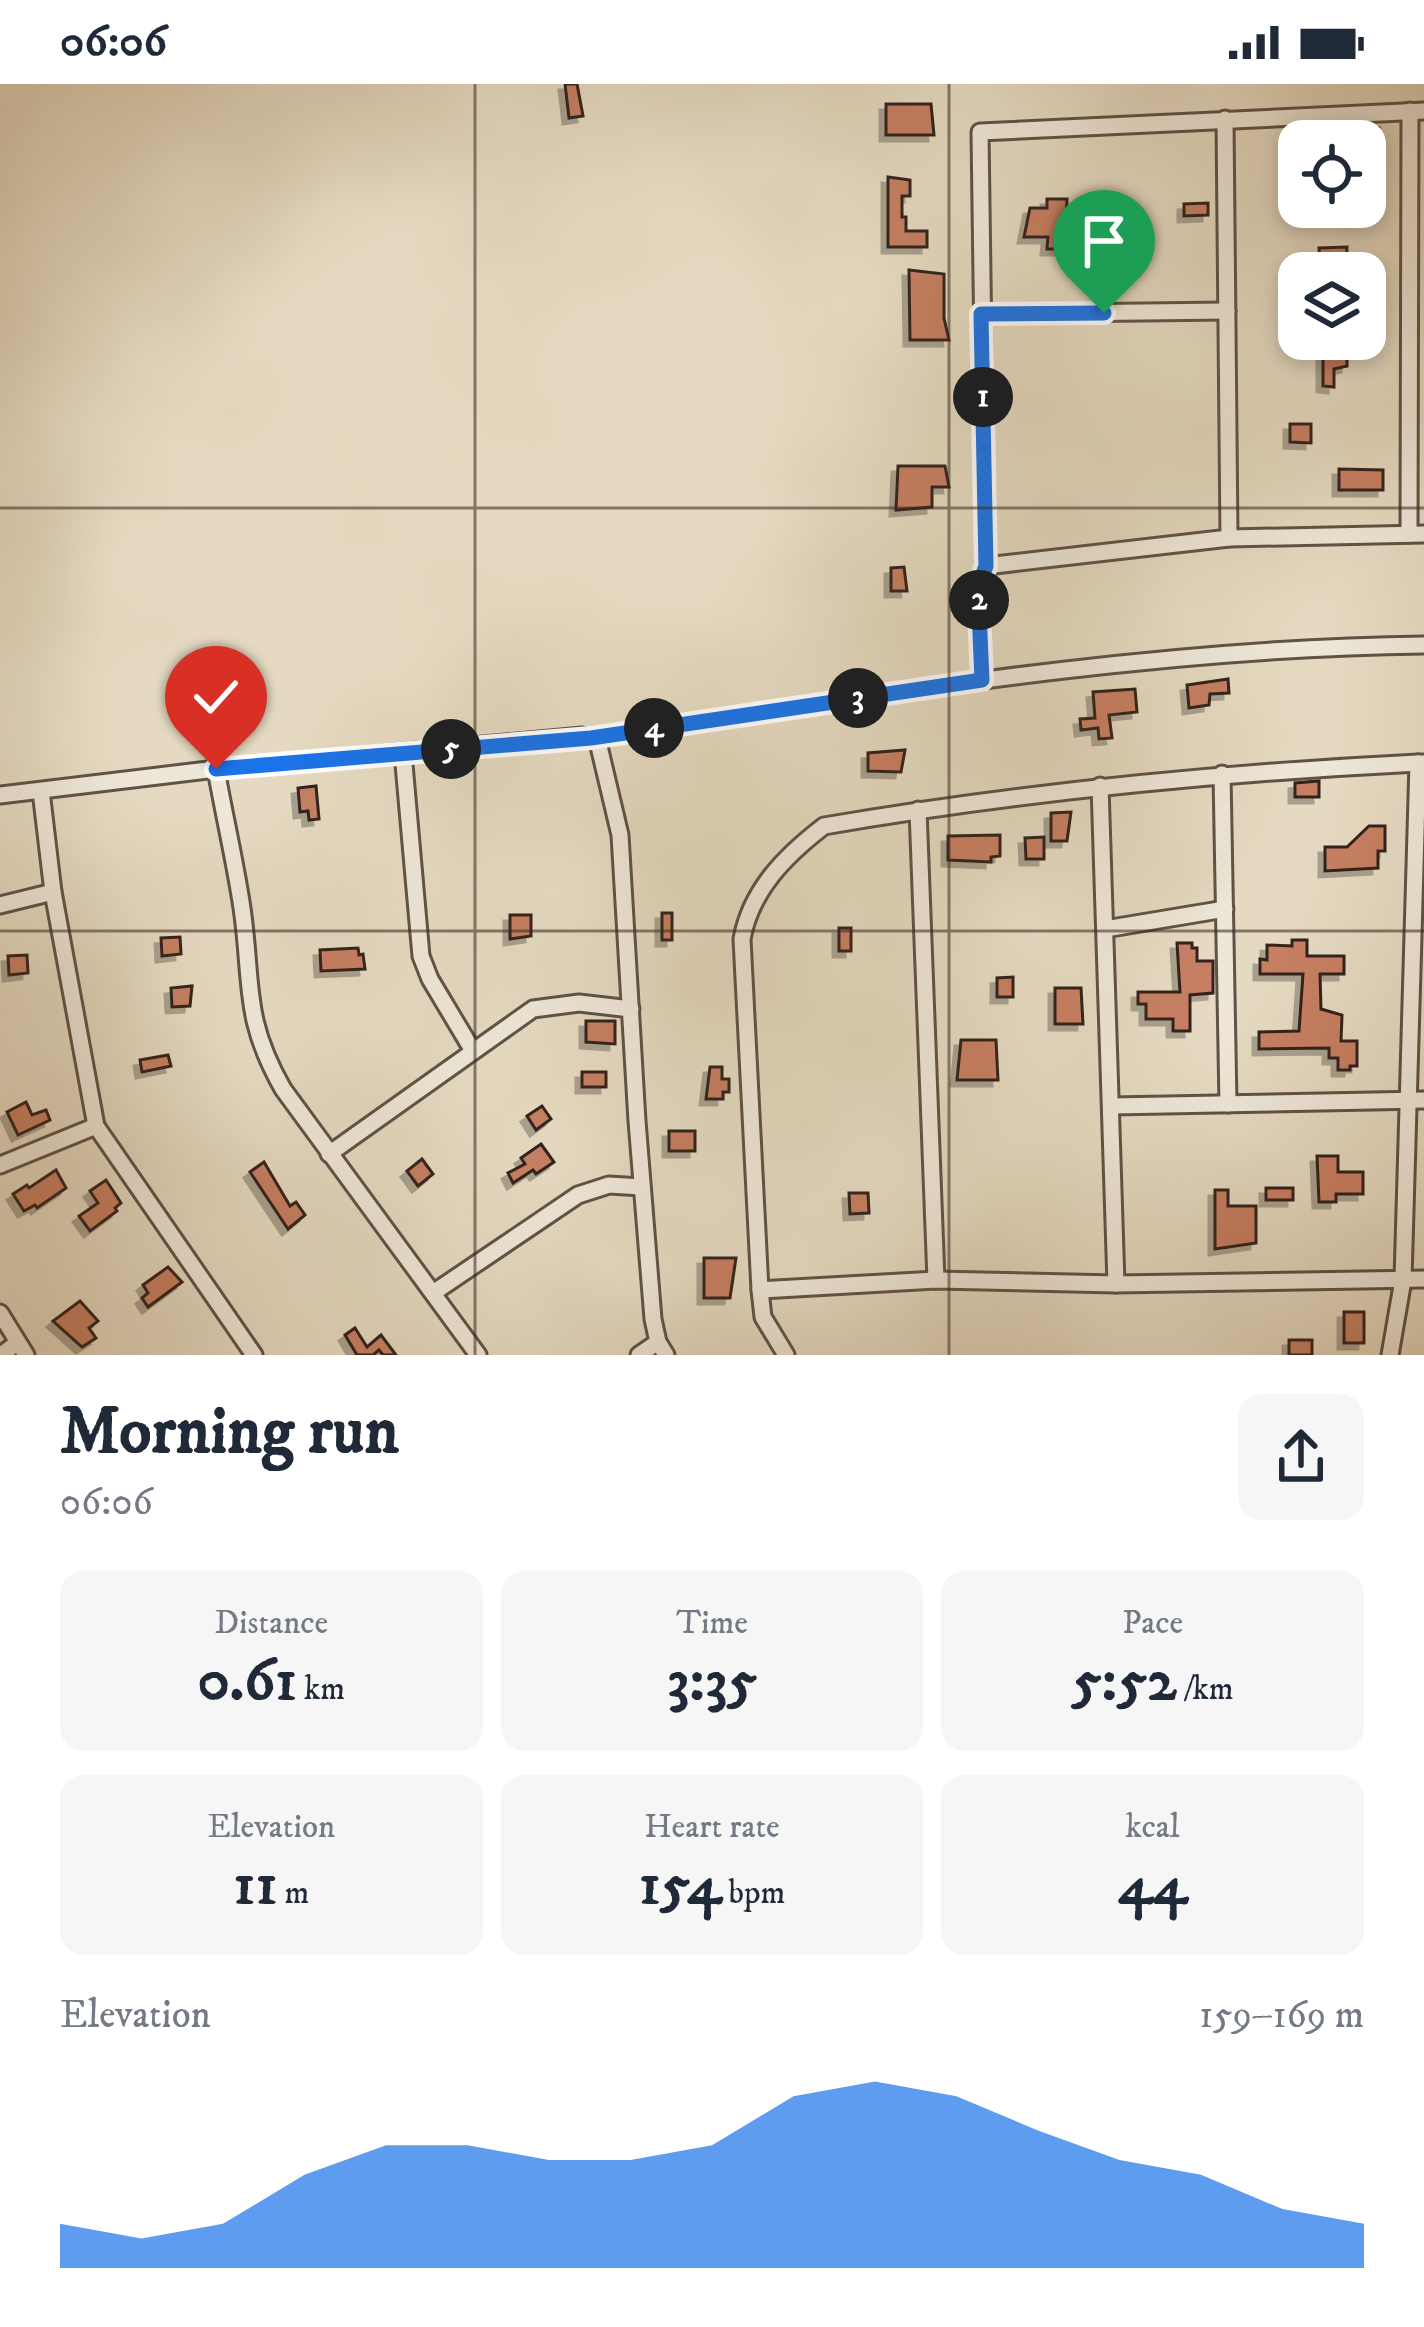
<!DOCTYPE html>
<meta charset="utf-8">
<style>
body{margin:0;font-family:"IM FELL DW Pica",serif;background:#f6f6f7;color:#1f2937;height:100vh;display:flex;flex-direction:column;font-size:45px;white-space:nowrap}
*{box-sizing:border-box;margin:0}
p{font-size:39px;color:#747a83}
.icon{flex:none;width:66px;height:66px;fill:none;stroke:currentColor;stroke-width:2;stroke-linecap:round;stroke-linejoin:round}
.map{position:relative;height:1271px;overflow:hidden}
.details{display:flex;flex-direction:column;background:#fff;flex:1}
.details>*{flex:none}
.fabs{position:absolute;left:1278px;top:36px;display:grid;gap:24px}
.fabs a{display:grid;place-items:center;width:108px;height:108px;border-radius:24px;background:#fff;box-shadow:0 6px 18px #0003;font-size:60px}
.pin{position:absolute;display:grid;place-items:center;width:102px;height:102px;color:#fff;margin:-123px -51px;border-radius:50% 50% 50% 0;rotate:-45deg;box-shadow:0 0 12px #0007}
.pin .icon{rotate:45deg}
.km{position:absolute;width:60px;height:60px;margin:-30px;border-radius:50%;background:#222;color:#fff;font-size:33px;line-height:60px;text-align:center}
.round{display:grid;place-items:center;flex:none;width:126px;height:126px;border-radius:24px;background:#f6f6f7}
.head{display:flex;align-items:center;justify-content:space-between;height:204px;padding:0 60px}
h1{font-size:66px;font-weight:800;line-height:90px}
.figures{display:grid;grid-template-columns:repeat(3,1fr);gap:18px;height:204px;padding:12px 60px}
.figures div{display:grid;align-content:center;border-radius:24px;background:#f6f6f7;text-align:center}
.figures b{font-size:60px;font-weight:800}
.figures small{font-size:33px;font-weight:400}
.figures p{font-size:33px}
.chart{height:336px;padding:24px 60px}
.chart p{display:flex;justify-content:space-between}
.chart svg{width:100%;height:216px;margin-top:12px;fill:#1a73e8;opacity:.7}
.status{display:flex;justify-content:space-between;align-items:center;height:84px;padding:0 60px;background:#fff;direction:ltr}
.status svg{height:33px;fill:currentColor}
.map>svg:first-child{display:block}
.building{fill:#c67f62;stroke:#33241e;stroke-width:3;filter:url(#shadow)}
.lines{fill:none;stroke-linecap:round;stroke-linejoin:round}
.street-casing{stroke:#605247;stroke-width:21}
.street{stroke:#eee7d7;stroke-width:15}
.route-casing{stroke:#fff;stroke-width:24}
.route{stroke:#1a73e8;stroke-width:15}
.grid{fill:none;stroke:#33241e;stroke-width:3;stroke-opacity:0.55}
</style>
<div class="status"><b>06:06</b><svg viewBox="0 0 49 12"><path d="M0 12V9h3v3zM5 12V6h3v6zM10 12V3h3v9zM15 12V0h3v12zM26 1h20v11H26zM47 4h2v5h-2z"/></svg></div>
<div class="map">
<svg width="1424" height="1271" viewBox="0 0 1424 1271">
<defs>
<filter id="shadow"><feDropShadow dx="-6" dy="6" stdDeviation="0" flood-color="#0004"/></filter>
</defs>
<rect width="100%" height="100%" fill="#e5dac1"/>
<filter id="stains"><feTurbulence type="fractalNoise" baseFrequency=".00167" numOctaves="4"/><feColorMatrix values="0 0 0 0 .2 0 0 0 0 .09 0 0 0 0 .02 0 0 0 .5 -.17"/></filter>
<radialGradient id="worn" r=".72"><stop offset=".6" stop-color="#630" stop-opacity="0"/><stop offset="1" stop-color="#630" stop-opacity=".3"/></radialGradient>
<g class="building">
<polygon points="565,0 577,0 583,32 569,34"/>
<polygon points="886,20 931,20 934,51 886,51"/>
<polygon points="1354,44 1379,44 1379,74 1384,74 1384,86 1365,83 1365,57 1354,57"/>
<polygon points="888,93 910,96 910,112 902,112 902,133 906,133 906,147 927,147 927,163 888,163"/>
<polygon points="1047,115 1067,115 1065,165 1047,165 1048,153 1024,153 1030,124 1047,124"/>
<polygon points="1208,119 1208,131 1184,132 1184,120"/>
<polygon points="1347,163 1346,184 1320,185 1319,164"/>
<polygon points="909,186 944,190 944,234 949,256 910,256"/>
<polygon points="1323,266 1347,266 1347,282 1334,285 1334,303 1323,302"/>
<polygon points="1290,340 1311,340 1311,359 1290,358"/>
<polygon points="898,382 945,382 949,403 932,403 932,423 896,426"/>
<polygon points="1339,385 1383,386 1383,406 1339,406"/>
<polygon points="904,483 907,507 891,507 891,484"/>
<polygon points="1228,595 1229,609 1210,610 1209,621 1189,624 1187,601"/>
<polygon points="1135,605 1137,628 1109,631 1112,654 1099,655 1098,644 1081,646 1080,635 1095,634 1093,608"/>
<polygon points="905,666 901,688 868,687 868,669"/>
<polygon points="1319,697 1319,713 1295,713 1295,699"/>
<polygon points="316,702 319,735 309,736 308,727 300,728 298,704"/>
<polygon points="1071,728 1067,757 1051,757 1051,729"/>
<polygon points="1369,742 1385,742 1385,767 1378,767 1378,784 1325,787 1325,763 1347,763"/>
<polygon points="1000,751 1000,772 991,773 991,778 948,776 948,752"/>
<polygon points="1044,753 1044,775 1026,775 1025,754"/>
<rect x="662" y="829" width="10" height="27"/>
<polygon points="510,831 531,831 531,852 510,855"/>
<rect x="839" y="844" width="12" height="23"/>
<polygon points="180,853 181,870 162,872 161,854"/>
<polygon points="1292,856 1307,856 1307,872 1344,872 1344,890 1320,890 1321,925 1342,931 1341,957 1357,957 1357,982 1350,982 1350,986 1338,986 1338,974 1329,974 1329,964 1259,965 1259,948 1299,947 1303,890 1260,890 1260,875 1267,876 1267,861 1292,862"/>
<polygon points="1177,859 1192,859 1192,864 1197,864 1197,877 1213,877 1213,909 1190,911 1190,947 1173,947 1173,935 1146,935 1146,920 1138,920 1138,908 1180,908"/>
<polygon points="358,864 359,871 363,870 365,885 321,887 320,866"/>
<polygon points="27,871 28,889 9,891 8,872"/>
<polygon points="1013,893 1013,913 997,913 997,894"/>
<polygon points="192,902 190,922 172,923 171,904"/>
<polygon points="1055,904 1081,904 1083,940 1055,940"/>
<polygon points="586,937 615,937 615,960 586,958"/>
<polygon points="961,956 996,956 998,996 957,996"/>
<polygon points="168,971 171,982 142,988 140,976"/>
<polygon points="710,983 722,983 722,995 729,995 729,1008 723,1008 723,1015 706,1015"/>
<rect x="582" y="988" width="24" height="15"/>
<polygon points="26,1018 32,1031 46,1026 50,1036 18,1051 7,1028"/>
<polygon points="542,1022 551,1035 536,1046 527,1032"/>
<rect x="669" y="1047" width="26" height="20"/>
<polygon points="541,1060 554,1078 536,1090 533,1086 513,1099 508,1089 525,1080 521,1074"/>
<polygon points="1317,1072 1338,1072 1338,1088 1363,1088 1363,1110 1336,1110 1336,1118 1319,1118"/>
<polygon points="422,1075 433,1090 418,1102 407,1087"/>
<polygon points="264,1078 290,1122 296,1118 305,1131 288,1145 250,1088"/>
<polygon points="56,1086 66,1104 37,1124 35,1121 24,1127 13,1110 27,1101 29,1104"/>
<polygon points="106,1096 121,1119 115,1124 117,1127 90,1147 79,1132 98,1119 90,1107"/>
<rect x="1266" y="1104" width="27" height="12"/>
<polygon points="1215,1106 1228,1106 1228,1122 1256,1122 1256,1159 1215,1165"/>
<polygon points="849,1109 868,1109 869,1129 850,1130"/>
<polygon points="704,1174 736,1174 730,1214 704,1214"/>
<polygon points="168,1183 182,1198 148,1223 142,1214 148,1209 143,1201"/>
<polygon points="80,1217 98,1237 89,1244 96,1254 82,1263 53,1237"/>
<rect x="1344" y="1228" width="20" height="31"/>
<polygon points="355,1244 367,1263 381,1251 396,1271 383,1271 379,1266 373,1271 357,1271 345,1251"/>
<rect x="1289" y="1256" width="23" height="15"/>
</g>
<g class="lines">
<g class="street-casing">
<g id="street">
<polyline points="1225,35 1229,454"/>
<polyline points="981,230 1227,227"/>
<polyline points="1409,450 1410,27"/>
<polyline points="986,482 980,48 1424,27"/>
<polyline points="982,595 978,503 986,482 1229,454 1424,450"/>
<path d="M591 654C866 613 1144 564 1424 561"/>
<polyline points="403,669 421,872 430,895 473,967"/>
<path d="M216 685C224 731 235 777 242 824 253 900 242 933 283 1005L478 1271"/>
<polyline points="1222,690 1228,1020"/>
<polyline points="41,707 53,808 96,1042 254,1271"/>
<polyline points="0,711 216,685 582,652 598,658 620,751 637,1037 653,1235 658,1258 666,1271"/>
<polyline points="918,726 936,1196"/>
<polyline points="0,821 53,808"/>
<polyline points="1105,845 1225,825"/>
<polyline points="1112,1022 1424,1016"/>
<polyline points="329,1070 533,925 579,919 631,925"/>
<polyline points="0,1081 96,1042"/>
<polyline points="1116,1200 1424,1195"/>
<path d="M760 1206 742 855C751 806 785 772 824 742 1021 708 1219 689 1418 679"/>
<polyline points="433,1209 578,1111 609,1101 642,1103"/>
<polyline points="0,1229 26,1271"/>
<polyline points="1,1271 17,1259"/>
<polyline points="639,1271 658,1258"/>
<polyline points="786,1271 763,1233 760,1206 936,1196 1116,1200 1100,702"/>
<polyline points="1390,1271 1403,1196 1418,679 1424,679"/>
</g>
</g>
<use href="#street" class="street"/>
</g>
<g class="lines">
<g class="route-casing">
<polyline id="route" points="216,685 591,654 982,596 978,503 986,482 981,230 1104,229"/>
</g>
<use href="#route" class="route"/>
</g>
<path class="grid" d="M475 0V1271M949 0V1271M0 424H1424M0 847H1424"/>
<rect width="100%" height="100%" filter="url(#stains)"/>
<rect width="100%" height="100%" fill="url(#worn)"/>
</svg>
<div class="fabs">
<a><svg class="icon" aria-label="locate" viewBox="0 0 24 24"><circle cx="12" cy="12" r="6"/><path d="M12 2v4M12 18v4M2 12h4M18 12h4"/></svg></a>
<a><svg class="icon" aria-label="layers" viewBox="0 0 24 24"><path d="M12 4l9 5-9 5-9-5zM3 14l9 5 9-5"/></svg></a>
</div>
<div class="pin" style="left:1104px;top:229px;background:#1e9e55"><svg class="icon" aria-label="arrive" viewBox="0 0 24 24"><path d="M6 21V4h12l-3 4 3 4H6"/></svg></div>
<div class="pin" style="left:216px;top:685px;background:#d93025"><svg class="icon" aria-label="check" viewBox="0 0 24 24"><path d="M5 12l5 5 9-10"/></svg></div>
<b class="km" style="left:983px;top:313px">1</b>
<b class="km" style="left:979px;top:516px">2</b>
<b class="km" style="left:858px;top:614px">3</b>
<b class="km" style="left:654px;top:644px">4</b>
<b class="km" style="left:451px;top:665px">5</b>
</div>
<section class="details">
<div class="head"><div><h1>Morning run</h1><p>06:06</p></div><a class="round"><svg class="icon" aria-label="share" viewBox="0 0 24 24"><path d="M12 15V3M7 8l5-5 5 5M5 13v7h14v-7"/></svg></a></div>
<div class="figures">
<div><p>Distance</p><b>0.61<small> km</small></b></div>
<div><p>Time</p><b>3:35</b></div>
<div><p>Pace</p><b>5:52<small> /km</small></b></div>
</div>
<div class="figures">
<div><p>Elevation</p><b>11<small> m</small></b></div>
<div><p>Heart rate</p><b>154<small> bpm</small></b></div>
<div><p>kcal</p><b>44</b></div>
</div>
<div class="chart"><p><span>Elevation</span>159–169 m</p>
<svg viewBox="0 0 160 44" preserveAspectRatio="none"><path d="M0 44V35L10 38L20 35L30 25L40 19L50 19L60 22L70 22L80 19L90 9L100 6L110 9L120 16L130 22L140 25L150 32L160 35V44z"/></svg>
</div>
</section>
